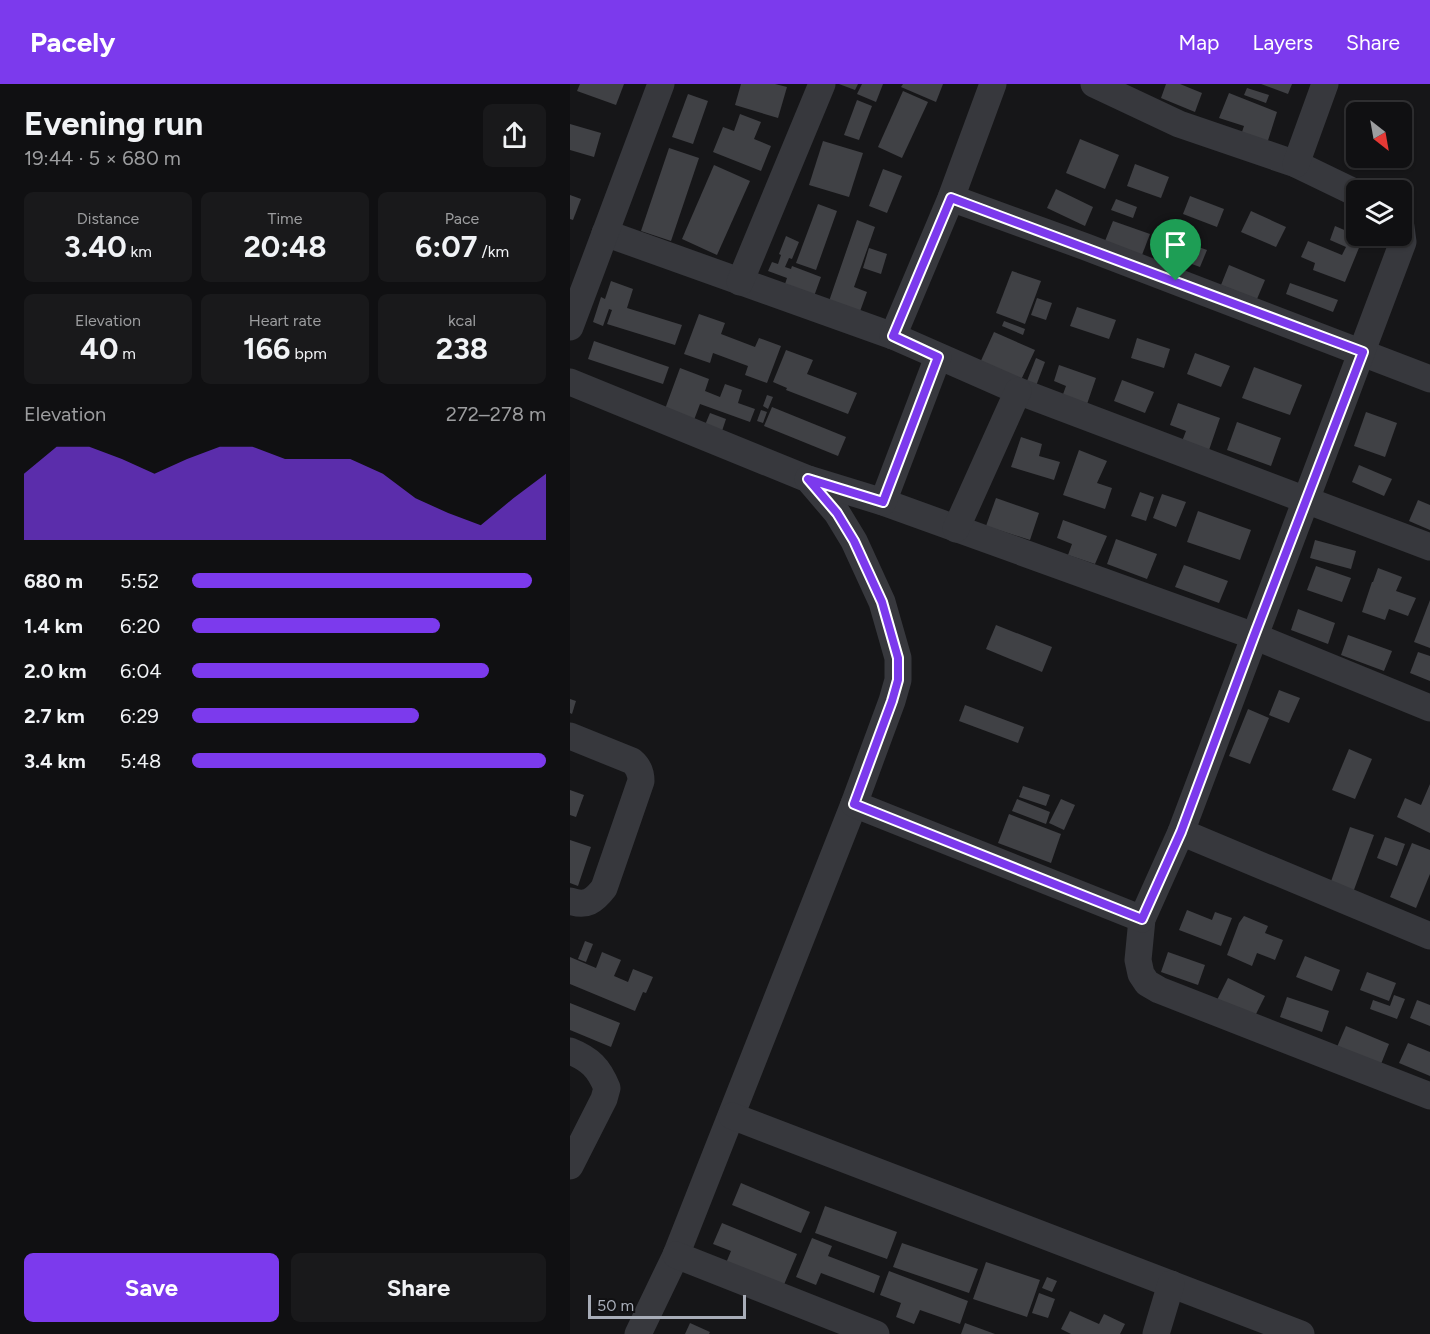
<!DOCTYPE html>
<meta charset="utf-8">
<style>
body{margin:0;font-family:Figtree,sans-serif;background:#19191b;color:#f1f3f6;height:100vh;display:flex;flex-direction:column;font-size:22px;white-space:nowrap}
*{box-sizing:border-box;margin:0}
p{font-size:20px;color:#9c9d9f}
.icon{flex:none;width:33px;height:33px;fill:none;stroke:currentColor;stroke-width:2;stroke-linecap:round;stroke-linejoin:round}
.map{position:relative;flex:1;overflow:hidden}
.drawer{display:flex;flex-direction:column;background:#101012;width:570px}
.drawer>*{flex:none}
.needle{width:39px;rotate:149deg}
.controls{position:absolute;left:776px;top:18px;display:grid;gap:12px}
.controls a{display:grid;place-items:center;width:66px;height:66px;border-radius:9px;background:#101012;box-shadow:0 2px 4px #0004,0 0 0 2px #303032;font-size:30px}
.scale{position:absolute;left:18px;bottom:15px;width:158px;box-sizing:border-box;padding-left:6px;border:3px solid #a8adb8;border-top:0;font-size:16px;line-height:21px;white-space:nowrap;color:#a8adb8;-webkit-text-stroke:4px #111113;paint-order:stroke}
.pin{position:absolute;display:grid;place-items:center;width:51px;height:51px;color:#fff;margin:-62px -26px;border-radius:50% 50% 50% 0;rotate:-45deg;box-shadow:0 0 6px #0007}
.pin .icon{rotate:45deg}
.round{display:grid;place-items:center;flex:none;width:63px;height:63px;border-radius:9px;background:#19191b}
.overview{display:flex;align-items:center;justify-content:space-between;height:102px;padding:0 24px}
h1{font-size:33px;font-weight:700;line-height:45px}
.metrics{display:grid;grid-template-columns:repeat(3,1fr);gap:9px;height:102px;padding:6px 24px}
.metrics div{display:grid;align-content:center;border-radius:9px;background:#19191b;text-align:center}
.metrics b{font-size:30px;font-weight:700}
.metrics small{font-size:16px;font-weight:400}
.metrics p{font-size:16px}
.chart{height:168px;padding:12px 24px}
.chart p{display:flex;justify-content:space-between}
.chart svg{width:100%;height:108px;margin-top:6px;fill:#7c3aed;opacity:.7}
.action{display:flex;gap:12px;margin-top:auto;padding:12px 24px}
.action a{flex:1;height:69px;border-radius:9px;background:#7c3aed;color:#fff;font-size:24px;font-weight:700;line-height:69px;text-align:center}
.action a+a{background:#19191b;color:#f1f3f6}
ul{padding:0 24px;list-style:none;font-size:20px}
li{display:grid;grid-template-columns:96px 72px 1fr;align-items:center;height:45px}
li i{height:15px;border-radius:8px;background:#7c3aed}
header{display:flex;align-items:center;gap:36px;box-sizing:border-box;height:84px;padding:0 30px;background:#7c3aed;color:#fff}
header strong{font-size:28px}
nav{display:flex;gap:33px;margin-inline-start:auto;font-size:21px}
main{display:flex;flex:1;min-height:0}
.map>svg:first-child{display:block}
.building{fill:#404145}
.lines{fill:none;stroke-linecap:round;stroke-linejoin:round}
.minor{stroke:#37383d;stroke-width:27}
.route-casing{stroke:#fff;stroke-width:12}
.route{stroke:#7c3aed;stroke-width:8}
</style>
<header>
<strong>Pacely</strong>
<nav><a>Map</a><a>Layers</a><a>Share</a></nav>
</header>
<main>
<section class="drawer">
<div class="overview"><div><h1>Evening run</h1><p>19:44 · 5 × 680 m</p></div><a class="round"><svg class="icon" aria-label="share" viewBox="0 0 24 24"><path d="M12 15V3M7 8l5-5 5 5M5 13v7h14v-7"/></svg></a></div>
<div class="metrics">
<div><p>Distance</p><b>3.40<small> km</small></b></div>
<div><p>Time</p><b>20:48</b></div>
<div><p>Pace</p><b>6:07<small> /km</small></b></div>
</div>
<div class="metrics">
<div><p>Elevation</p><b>40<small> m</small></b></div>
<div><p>Heart rate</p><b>166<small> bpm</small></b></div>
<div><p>kcal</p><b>238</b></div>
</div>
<div class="chart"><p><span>Elevation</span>272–278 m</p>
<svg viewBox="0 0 160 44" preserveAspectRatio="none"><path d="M0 44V17L10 6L20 6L30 11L40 17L50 11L60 6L70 6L80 11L90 11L100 11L110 17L120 27L130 33L140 38L150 27L160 17V44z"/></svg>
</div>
<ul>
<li><b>680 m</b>5:52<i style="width:96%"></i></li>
<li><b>1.4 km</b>6:20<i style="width:70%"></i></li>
<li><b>2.0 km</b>6:04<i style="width:84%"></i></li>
<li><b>2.7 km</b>6:29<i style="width:64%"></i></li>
<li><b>3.4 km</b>5:48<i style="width:100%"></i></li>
</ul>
<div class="action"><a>Save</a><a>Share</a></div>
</section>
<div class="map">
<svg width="860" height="1250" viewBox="0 0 860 1250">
<rect width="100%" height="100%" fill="#161618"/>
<g class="building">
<polygon points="10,0 54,0 46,21 7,7"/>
<polygon points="171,0 205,0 217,3 208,34 165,21"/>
<polygon points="269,0 288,0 285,6"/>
<polygon points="292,0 313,0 306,18 287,10"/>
<polygon points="333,0 373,0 366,18 331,3"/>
<polygon points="596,0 610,0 632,9 625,28 591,14"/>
<polygon points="691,0 722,0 718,10"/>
<polygon points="677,4 699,11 696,19 674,11"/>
<polygon points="333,7 358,18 332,74 308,63"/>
<polygon points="659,9 707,28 695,66 669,57 674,42 649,34"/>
<polygon points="118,10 138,17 123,60 102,53"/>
<polygon points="287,16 302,22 289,56 274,51"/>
<polygon points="170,30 191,38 184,55 201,62 191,87 143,68 153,43 164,47"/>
<polygon points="0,40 31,49 24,73 0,66"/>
<polygon points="510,55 549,71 535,105 496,89"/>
<polygon points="253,57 293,69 279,113 239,101"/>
<polygon points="99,64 129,74 101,157 71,147"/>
<polygon points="565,80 599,93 591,114 557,102"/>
<polygon points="144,81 180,97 147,171 112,155"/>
<polygon points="313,85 332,92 317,129 299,122"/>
<polygon points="486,105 523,123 515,142 477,124"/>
<polygon points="0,111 11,115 3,136 0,135"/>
<polygon points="620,112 654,125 647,143 613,130"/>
<polygon points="546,115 567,123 563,134 541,126"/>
<polygon points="248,120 267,127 246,186 226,179"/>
<polygon points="681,127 716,143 706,163 671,148"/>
<polygon points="287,136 305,143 284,203 297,208 288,233 257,223"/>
<polygon points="543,137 580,150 572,171 535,157"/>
<polygon points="765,142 793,154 775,198 743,186 745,179 731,173 738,157 772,171 776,163 760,156"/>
<polygon points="216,152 229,158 222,175 219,174 215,183 221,185 222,182 251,193 243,215 214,203 217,194 198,187 202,178 208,180 211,171 209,170"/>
<polygon points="606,155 637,166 630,183 600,172"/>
<polygon points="299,164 317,170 311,190 293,184"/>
<polygon points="659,181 695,196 687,215 651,201"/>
<polygon points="442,187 471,197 455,240 426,229"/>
<polygon points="41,197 63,205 57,224 112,241 105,261 37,240 42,226 39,225 33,242 23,238 31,213 35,215"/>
<polygon points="720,199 768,216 763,228 716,210"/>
<polygon points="467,214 482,219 476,236 461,231"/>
<polygon points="507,223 546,236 539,255 500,242"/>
<polygon points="129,230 155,239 151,250 185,263 189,254 211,262 197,299 175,291 178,282 143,269 140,279 114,270"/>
<polygon points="434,237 455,245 453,251 432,242"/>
<polygon points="424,248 465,266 451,296 409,281"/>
<polygon points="567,254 600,265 594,284 561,274"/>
<polygon points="24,257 99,283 93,300 18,275"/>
<polygon points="216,266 243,276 237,290 287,309 278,330 216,306 217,304 203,298"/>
<polygon points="625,269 660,282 651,303 617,290"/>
<polygon points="466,274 475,278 463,310 453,307"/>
<polygon points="489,281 526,294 516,323 492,313 496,302 484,297"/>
<polygon points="684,283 732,301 720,331 672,314"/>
<polygon points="110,284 139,295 135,307 150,313 155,300 172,306 168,319 185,325 180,338 130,320 124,336 95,325"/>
<polygon points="552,296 584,308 575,329 544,317"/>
<polygon points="197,311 203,313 198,325 193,322"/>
<polygon points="608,319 650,334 638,369 611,360 616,347 600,341"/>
<polygon points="202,323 276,353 268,372 194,342"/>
<polygon points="191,326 197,328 193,339 187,337"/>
<polygon points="796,328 827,339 815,373 784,362"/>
<polygon points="140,329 156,335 152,347 135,341"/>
<polygon points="667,338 711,354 701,382 657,366"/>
<polygon points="451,353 472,360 469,372 490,378 484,396 441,383"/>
<polygon points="509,366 537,377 527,399 542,404 535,425 493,411"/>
<polygon points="789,381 822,395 814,412 782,398"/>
<polygon points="570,408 584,413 576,437 561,432"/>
<polygon points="592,410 616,418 606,443 583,434"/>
<polygon points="426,414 469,429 460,456 416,442"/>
<polygon points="848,416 860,421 860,446 839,437"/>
<polygon points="628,427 681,446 670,476 617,458"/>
<polygon points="493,436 537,452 525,480 498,471 502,460 487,454"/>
<polygon points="546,455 587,470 577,495 537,480"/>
<polygon points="745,456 786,467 781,485 740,474"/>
<polygon points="614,481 658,497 649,519 605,503"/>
<polygon points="746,482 781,494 772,518 737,506"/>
<polygon points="808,484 832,493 826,507 846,514 838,532 819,525 815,536 792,528 802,498 803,498"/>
<polygon points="860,516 860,564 844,558"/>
<polygon points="728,525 765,539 758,560 721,546"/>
<polygon points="426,541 482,563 472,588 416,565"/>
<polygon points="778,551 822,567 814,587 771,571"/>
<polygon points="848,568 860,572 860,597 840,589"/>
<polygon points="709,606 730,614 719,639 699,631"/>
<polygon points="0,615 6,617 2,630 0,629"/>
<polygon points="395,621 454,643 448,659 389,637"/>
<polygon points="678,625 699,634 680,680 659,672"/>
<polygon points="779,665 802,675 785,715 762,706"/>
<polygon points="860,700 860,749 827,733 835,714 851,721"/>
<polygon points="453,702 480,711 476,722 449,713"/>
<polygon points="0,706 14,711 6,733 0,731"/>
<polygon points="447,715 480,728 476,740 442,727"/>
<polygon points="491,715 505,721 494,746 479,739"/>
<polygon points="439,730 491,750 481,779 428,759"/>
<polygon points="780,743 804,751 781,814 758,806"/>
<polygon points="815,753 835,760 827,782 807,774"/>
<polygon points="0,756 21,763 8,802 0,799"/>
<polygon points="842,759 860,766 860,790 846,824 820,813"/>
<polygon points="617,826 642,836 645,828 662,834 651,862 609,846"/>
<polygon points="674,832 698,842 695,849 713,856 705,876 687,869 682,882 657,871 669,839"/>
<polygon points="15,857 23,860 16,878 8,875"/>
<polygon points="32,868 51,876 44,892 58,898 63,885 83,893 76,909 73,908 65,927 0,900 0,873 26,884"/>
<polygon points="598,868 635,881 628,901 591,888"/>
<polygon points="735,872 770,886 762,907 726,893"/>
<polygon points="797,888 826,899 819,917 790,906"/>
<polygon points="658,894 695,912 684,934 647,916"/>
<polygon points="824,911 835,915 827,935 800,925 803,916 820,922"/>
<polygon points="717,913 759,927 752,948 710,933"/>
<polygon points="847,916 860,921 860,942 840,934"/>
<polygon points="0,919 50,939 41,963 0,946"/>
<polygon points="776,942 819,960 811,980 767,963"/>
<polygon points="838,959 860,968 860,992 829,979"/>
<polygon points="171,1099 240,1128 231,1149 162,1121"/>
<polygon points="255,1122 327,1148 317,1175 245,1149"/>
<polygon points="152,1139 227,1170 213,1203 156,1179 161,1167 143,1160"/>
<polygon points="242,1154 262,1162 258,1172 310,1192 304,1209 251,1189 246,1201 226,1193"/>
<polygon points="332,1159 408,1185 399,1209 323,1183"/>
<polygon points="416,1178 470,1196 457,1233 403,1215"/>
<polygon points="319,1187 398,1217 390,1240 350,1226 344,1240 326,1233 331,1219 310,1211"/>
<polygon points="477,1193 487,1197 482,1208 472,1204"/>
<polygon points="469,1209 485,1215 478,1234 462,1229"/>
<polygon points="500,1227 529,1240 534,1230 555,1240 550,1250 501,1250 491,1245"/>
<polygon points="120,1239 140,1248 139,1250 115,1250"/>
<polygon points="395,1239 425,1250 391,1250"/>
</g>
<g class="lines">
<g class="minor">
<polyline points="524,0 609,40 726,80 786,109"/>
<polyline points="726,80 755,0"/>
<polyline points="381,114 516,163 860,295"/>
<polyline points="831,143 833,158 611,748 572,835 568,876 571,890 577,899 589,906 860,1012"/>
<polyline points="35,149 323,252 448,307 860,463"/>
<polyline points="170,198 252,0"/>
<polyline points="0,243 91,0"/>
<polyline points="323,252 381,114 423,0"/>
<polyline points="0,298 238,395 267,429 284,457 312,518 328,574 328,596 322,617 284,720 106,1171 68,1250"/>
<polyline points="238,395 313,418 684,552 860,624"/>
<polyline points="313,418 368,273"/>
<polyline points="386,445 448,307"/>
<path d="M0 652 62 677C68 682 71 688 71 697L34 804C24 817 16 823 0 817"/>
<polyline points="284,720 572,835"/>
<polyline points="611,748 860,852"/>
<path d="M0 967C20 975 29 984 37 1004L34 1015 0 1082"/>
<polyline points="162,1032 731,1250"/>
<polyline points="106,1171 306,1250"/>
<polyline points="586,1250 601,1200"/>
</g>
</g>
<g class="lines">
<g class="route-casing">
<polygon id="route" points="381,114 793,268 684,552 611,748 572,835 284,720 322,617 328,596 328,574 312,518 284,457 267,429 238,395 313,418 368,273 323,252"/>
</g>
<use href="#route" class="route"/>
</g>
</svg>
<div class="controls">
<a><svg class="needle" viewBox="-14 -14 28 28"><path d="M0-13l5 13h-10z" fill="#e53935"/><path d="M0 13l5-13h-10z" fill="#9c9d9f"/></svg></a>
<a><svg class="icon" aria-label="layers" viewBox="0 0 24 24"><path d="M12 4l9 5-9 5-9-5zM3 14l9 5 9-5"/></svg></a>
</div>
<div class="scale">50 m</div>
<div class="pin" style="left:606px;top:197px;background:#1e9e55"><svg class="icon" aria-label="arrive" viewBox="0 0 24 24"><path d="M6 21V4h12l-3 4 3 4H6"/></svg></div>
</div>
</main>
